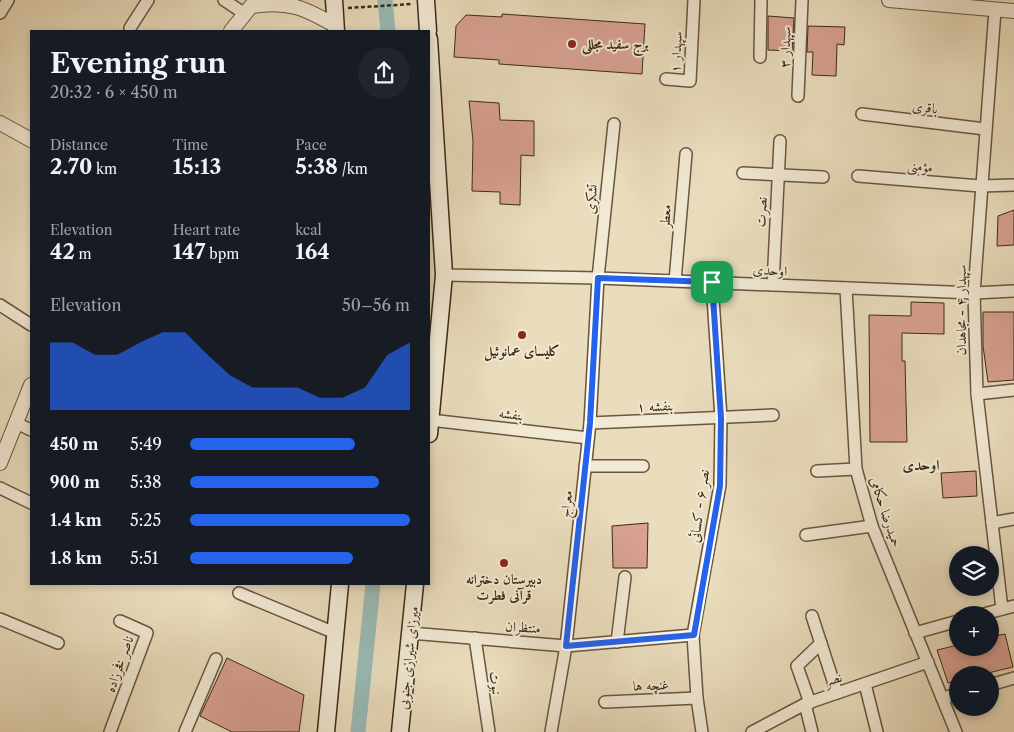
<!DOCTYPE html>
<meta charset="utf-8">
<style>
body{margin:0;font-family:"Libre Caslon Text",Amiri,serif;background:#20242c;color:#f1f3f6;height:100vh;display:flex;flex-direction:column;font-size:19px;white-space:nowrap}
*{box-sizing:border-box;margin:0}
p{font-size:16px;color:#9ea1a6}
.icon{flex:none;width:28px;height:28px;fill:none;stroke:currentColor;stroke-width:2;stroke-linecap:round;stroke-linejoin:round}
.map{position:relative;flex:1;overflow:hidden}
.sheet{position:absolute;left:30px;top:30px;width:400px;height:555px;display:flex;flex-direction:column;background:#171b24;border-radius:0px;box-shadow:0 2px 8px #0003}
.sheet>*{flex:none}
.fabs{position:absolute;left:949px;top:546px;display:grid;gap:10px}
.fabs a{display:grid;place-items:center;width:50px;height:50px;border-radius:50%;background:#171b24;box-shadow:0 2px 8px #0003;font-size:25px}
.pin{position:absolute;display:grid;place-items:center;width:42px;height:42px;color:#fff;margin:-21px;border-radius:10px;box-shadow:0 2px 8px #0006}
.round{display:grid;place-items:center;flex:none;width:52px;height:52px;border-radius:26px;background:#20242c}
.head{display:flex;align-items:center;justify-content:space-between;height:85px;padding:0 20px}
h1{font-size:28px;font-weight:700;line-height:38px}
.figures{display:grid;grid-template-columns:repeat(3,1fr);gap:8px;height:85px;padding:5px 20px}
.figures div{display:grid;align-content:center}
.figures b{font-size:21px;font-weight:700}
.figures small{font-size:14px;font-weight:400}
.figures p{font-size:14px}
.chart{height:140px;padding:10px 20px}
.chart p{display:flex;justify-content:space-between}
.chart svg{width:100%;height:90px;margin-top:5px;fill:#2563eb;opacity:.7}
ul{padding:0 20px;list-style:none;font-size:16px}
li{display:grid;grid-template-columns:80px 60px 1fr;align-items:center;height:38px}
li i{height:12px;border-radius:6px;background:#2563eb}
.map>svg:first-child{display:block}
.lines{fill:none;stroke-linecap:round;stroke-linejoin:round}
.canal{stroke:#99bbb7;stroke-width:15}
.building{fill:#d8a193;stroke:#3e2915}
.minor-casing{stroke:#69563f;stroke-width:14}
.tertiary-casing{stroke:#69563f;stroke-width:16}
.secondary-casing{stroke:#3e2915;stroke-width:19}
.path{stroke:#3e2915;stroke-width:2.5;stroke-dasharray:4 2.5;stroke-linecap:butt}
.minor{stroke:#f1e9d4;stroke-width:11}
.tertiary{stroke:#f1e9d4;stroke-width:14}
.secondary{stroke:#f1e9d4;stroke-width:16}
.route-casing{stroke:#fff;stroke-width:10}
.route{stroke:#2563eb;stroke-width:6}
.poi-dot{fill:#8f2418;stroke:#f1e9d4;stroke-width:2}
.labels{text-anchor:middle;stroke-width:4;stroke-linejoin:round;paint-order:stroke}
.poi-label{font-size:14px;font-weight:bold;fill:#3e2915;stroke:#f1e9d4}
.street-label{font-size:14px;fill:#3e2915;stroke:#f1e9d4}
.neighbourhood-label{font-size:15px;font-weight:bold;fill:#3e2915;stroke:#f1e9d4}
</style>
<div class="map">
<svg width="1014" height="732" viewBox="0 0 1014 732">
<rect width="100%" height="100%" fill="#eaddbd"/>
<filter id="stains"><feTurbulence type="fractalNoise" baseFrequency=".004" numOctaves="4"/><feColorMatrix values="0 0 0 0 .2 0 0 0 0 .09 0 0 0 0 .02 0 0 0 .5 -.17"/></filter>
<radialGradient id="worn" r=".72"><stop offset=".6" stop-color="#630" stop-opacity="0"/><stop offset="1" stop-color="#630" stop-opacity=".3"/></radialGradient>
<g class="lines">
<g class="canal">
<polyline points="385,0 388,31"/>
<polyline points="358,732 373,584"/>
</g>
</g>
<g class="building">
<polygon points="502,14 645,24 642,74 499,64 499,60 454,57 456,26 466,15 502,17"/>
<polygon points="768,16 794,18 792,51 768,50"/>
<polygon points="808,26 845,27 844,45 837,44 836,76 812,75 813,52 807,52"/>
<polygon points="469,101 499,103 500,120 534,121 534,156 521,155 520,205 500,204 500,192 472,191 473,141"/>
<polygon points="1014,210 1014,245 997,246 998,216"/>
<polygon points="911,302 944,303 944,334 902,333 902,361 905,361 907,442 870,442 869,315 911,316"/>
<polygon points="983,312 1014,312 1014,380 988,382 983,346"/>
<polygon points="976,471 977,496 943,498 941,473"/>
<polygon points="648,523 647,568 613,568 612,526"/>
<polygon points="1005,634 1013,667 980,675 958,675 958,681 948,683 937,650 958,645 958,648 990,648 990,637"/>
<polygon points="227,658 304,695 299,732 232,732 200,716"/>
</g>
<g class="lines">
<g class="minor-casing">
<g id="minor">
<polyline points="224,0 245,14"/>
<polyline points="995,10 974,293 977,394 1002,609"/>
<polyline points="0,13 8,0"/>
<polyline points="130,28 148,0"/>
<polyline points="760,57 761,0"/>
<polyline points="666,79 690,81 694,0"/>
<polyline points="798,96 802,0"/>
<polyline points="862,114 985,129"/>
<polyline points="743,173 823,177"/>
<polyline points="858,176 980,186 1014,185"/>
<polyline points="444,275 598,278 974,293 1014,291"/>
<polyline points="675,281 686,154"/>
<polyline points="773,285 780,141"/>
<polyline points="846,288 856,469 872,526 956,732"/>
<polyline points="0,305 31,325"/>
<polyline points="977,394 1014,390"/>
<polyline points="430,420 588,438"/>
<polyline points="16,423 31,430"/>
<polyline points="590,423 773,415"/>
<polyline points="585,466 643,466"/>
<polyline points="817,471 856,469"/>
<polyline points="0,488 31,503"/>
<polyline points="992,523 1014,519"/>
<polyline points="806,535 872,526"/>
<polyline points="239,593 335,633"/>
<polyline points="980,615 1014,606"/>
<polyline points="812,616 837,693"/>
<polyline points="0,619 58,643"/>
<polyline points="410,633 566,646 693,635"/>
<polyline points="915,633 958,621"/>
<polyline points="475,638 489,732"/>
<polyline points="617,642 625,577"/>
<polyline points="865,684 877,732"/>
<polyline points="990,685 1014,678"/>
<polyline points="942,698 958,694"/>
<polyline points="605,702 697,698"/>
<polyline points="810,703 797,666 821,643"/>
<polyline points="805,704 812,732"/>
<polyline points="110,732 147,633 120,621"/>
<polyline points="185,732 216,659"/>
<polyline points="551,732 566,646 590,423 598,278 614,124"/>
<polyline points="702,732 697,698 693,635 720,485 721,418 712,283"/>
<polyline points="752,732 805,704 928,662"/>
</g>
</g>
<g class="tertiary-casing">
<g id="tertiary">
<polyline points="889,0 1014,11"/>
<path d="M252 6C288 0 305 8 336 26"/>
<polyline points="231,31 256,0"/>
<polyline points="0,123 31,140"/>
<polyline points="0,463 31,385"/>
</g>
</g>
<g class="secondary-casing">
<g id="secondary">
<polyline points="334,0 336,31"/>
<polyline points="426,0 428,31"/>
<polyline points="429,39 444,275 429,434"/>
<polyline points="326,732 340,584"/>
<polyline points="400,732 415,584"/>
</g>
</g>
<polyline class="path" points="348,8 412,4"/>
<use href="#minor" class="minor"/>
<use href="#tertiary" class="tertiary"/>
<use href="#secondary" class="secondary"/>
</g>
<g class="lines">
<g class="route-casing">
<polygon id="route" points="598,278 712,282 721,418 720,486 694,635 566,646 590,423"/>
</g>
<use href="#route" class="route"/>
</g>
<g class="poi-dot">
<circle cx="572" cy="44" r="5"/>
<circle cx="522" cy="335" r="5"/>
<circle cx="504" cy="563" r="5"/>
</g>
<g class="labels">
<g class="poi-label">
<text x="582" y="49" text-anchor="start">برج سفید مجللی</text>
<text x="522" y="356">کلیسای عمانوئیل</text>
<text x="504" y="584">دبیرستان دخترانه<tspan x="504" dy="16">قرآنی فطرت</tspan></text>
</g>
<g class="street-label">
<text transform="translate(785 47) rotate(-88)" y="5">سپهدار ۳</text>
<text transform="translate(676 52) rotate(-87)" y="5">سپهدار ۱</text>
<text transform="translate(925 107) rotate(7)" y="5">باقری</text>
<text transform="translate(920 166) rotate(5)" y="5">مؤمنی</text>
<text transform="translate(591 199) rotate(-84)" y="5">تشکری</text>
<text transform="translate(761 212) rotate(-87)" y="5">نصرت</text>
<text transform="translate(665 216) rotate(-85)" y="5">معطر</text>
<text transform="translate(770 270) rotate(3)" y="5">اوحدی</text>
<text transform="translate(961 310) rotate(-90)" y="5">سپهدار ۴ - مجاهدان</text>
<text transform="translate(655 406) rotate(-2)" y="5">بنفشه ۱</text>
<text transform="translate(511 414) rotate(7)" y="5">بنفشه</text>
<text transform="translate(566 504) rotate(-84)" y="5">معراج</text>
<text transform="translate(699 506) rotate(-82)" y="5">نصر ۶ - کسائی</text>
<text transform="translate(886 512) rotate(72)" y="5">حمیدرضا حکامی</text>
<text transform="translate(523 627) rotate(4)" y="5">منتظران</text>
<text transform="translate(408 658) rotate(-84)" y="5">میرزای شیرازی جنوبی</text>
<text transform="translate(119 664) rotate(-70)" y="5">ناصر فخرزاده</text>
<text transform="translate(833 679) rotate(-19)" y="5">نصر</text>
<text transform="translate(496 683) rotate(81)" y="5">نبوت</text>
<text transform="translate(651 685) rotate(-2)" y="5">غنچه ها</text>
</g>
<g class="neighbourhood-label">
<text x="921" y="470">اوحدی</text>
</g>
</g>
<rect width="100%" height="100%" filter="url(#stains)"/>
<rect width="100%" height="100%" fill="url(#worn)"/>
</svg>
<div class="fabs">
<a><svg class="icon" aria-label="layers" viewBox="0 0 24 24"><path d="M12 4l9 5-9 5-9-5zM3 14l9 5 9-5"/></svg></a>
<a>+</a>
<a>−</a>
</div>
<div class="pin" style="left:712px;top:282px;background:#1e9e55"><svg class="icon" aria-label="arrive" viewBox="0 0 24 24"><path d="M6 21V4h12l-3 4 3 4H6"/></svg></div>
<section class="sheet">
<div class="head"><div><h1>Evening run</h1><p>20:32 · 6 × 450 m</p></div><a class="round"><svg class="icon" aria-label="share" viewBox="0 0 24 24"><path d="M12 15V3M7 8l5-5 5 5M5 13v7h14v-7"/></svg></a></div>
<div class="figures">
<div><p>Distance</p><b>2.70<small> km</small></b></div>
<div><p>Time</p><b>15:13</b></div>
<div><p>Pace</p><b>5:38<small> /km</small></b></div>
</div>
<div class="figures">
<div><p>Elevation</p><b>42<small> m</small></b></div>
<div><p>Heart rate</p><b>147<small> bpm</small></b></div>
<div><p>kcal</p><b>164</b></div>
</div>
<div class="chart"><p><span>Elevation</span>50–56 m</p>
<svg viewBox="0 0 160 44" preserveAspectRatio="none"><path d="M0 44V11L10 11L20 17L30 17L40 11L50 6L60 6L70 17L80 27L90 33L100 33L110 33L120 38L130 38L140 33L150 17L160 11V44z"/></svg>
</div>
<ul>
<li><b>450 m</b>5:49<i style="width:75%"></i></li>
<li><b>900 m</b>5:38<i style="width:86%"></i></li>
<li><b>1.4 km</b>5:25<i style="width:100%"></i></li>
<li><b>1.8 km</b>5:51<i style="width:74%"></i></li>
</ul>
</section>
</div>
